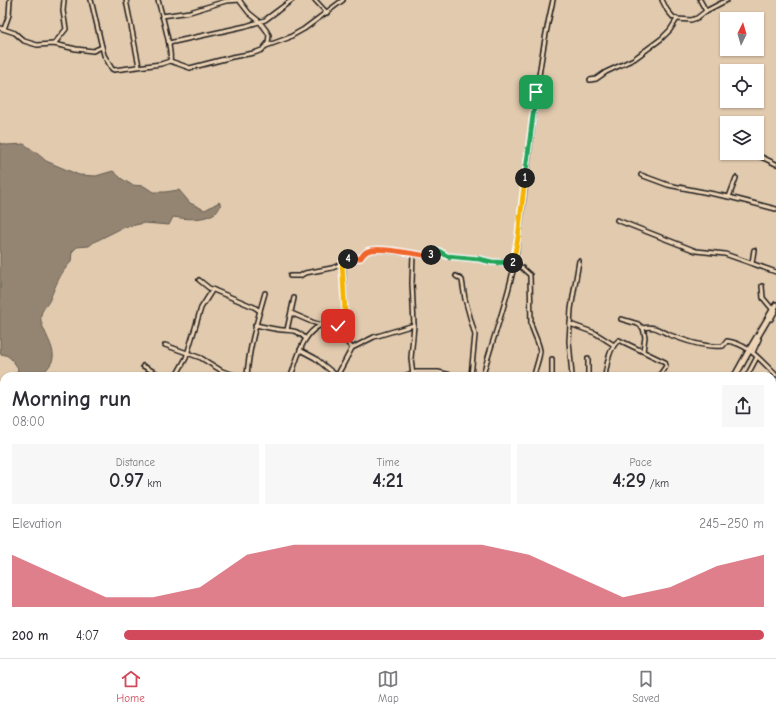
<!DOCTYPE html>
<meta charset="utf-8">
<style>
body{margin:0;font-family:"Comic Neue",sans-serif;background:#f7f7f7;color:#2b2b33;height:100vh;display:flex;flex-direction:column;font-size:15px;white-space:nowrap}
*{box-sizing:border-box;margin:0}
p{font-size:13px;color:#7c7c81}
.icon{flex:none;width:22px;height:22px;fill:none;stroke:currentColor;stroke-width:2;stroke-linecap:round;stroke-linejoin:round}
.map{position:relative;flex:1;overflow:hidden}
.sheet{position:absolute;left:0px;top:372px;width:776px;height:286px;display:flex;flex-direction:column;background:#fff;border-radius:12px 12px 0 0;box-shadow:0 1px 3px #0004}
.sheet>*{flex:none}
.needle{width:26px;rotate:5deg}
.fabs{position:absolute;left:720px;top:12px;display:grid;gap:8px}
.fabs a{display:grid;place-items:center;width:44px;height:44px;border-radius:0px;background:#fff;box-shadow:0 1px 3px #0004;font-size:20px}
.pin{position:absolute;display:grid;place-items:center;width:34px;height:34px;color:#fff;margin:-17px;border-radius:8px;box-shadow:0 2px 6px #0006}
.km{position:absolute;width:20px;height:20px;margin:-10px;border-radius:50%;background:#222;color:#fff;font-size:11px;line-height:20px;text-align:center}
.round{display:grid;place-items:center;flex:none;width:42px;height:42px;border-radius:0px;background:#f7f7f7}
.summary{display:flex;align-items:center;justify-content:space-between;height:68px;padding:0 12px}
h1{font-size:22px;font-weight:800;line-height:30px}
.stats{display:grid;grid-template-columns:repeat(3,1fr);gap:6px;height:68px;padding:4px 12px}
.stats div{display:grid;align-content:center;border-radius:0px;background:#f7f7f7;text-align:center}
.stats b{font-size:20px;font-weight:800}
.stats small{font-size:11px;font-weight:400}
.stats p{font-size:11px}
.chart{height:112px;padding:8px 12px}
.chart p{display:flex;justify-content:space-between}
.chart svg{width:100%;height:72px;margin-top:4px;fill:#d1495b;opacity:.7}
ul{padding:0 12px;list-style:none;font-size:13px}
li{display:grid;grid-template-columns:64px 48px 1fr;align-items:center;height:30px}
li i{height:10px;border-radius:5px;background:#d1495b}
.menu{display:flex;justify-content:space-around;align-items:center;height:56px;border-top:1px solid #e1e1e2;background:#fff;font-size:11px;color:#7c7c81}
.menu a{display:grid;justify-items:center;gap:2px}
.menu .current{color:#d1495b}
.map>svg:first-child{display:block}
.built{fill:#d2bba2}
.water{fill:#948573;stroke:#645b50}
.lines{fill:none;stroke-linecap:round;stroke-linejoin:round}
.minor-casing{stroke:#1c1c1c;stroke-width:6}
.trunk-casing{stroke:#1c1c1c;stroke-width:8}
.minor{stroke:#efd5b7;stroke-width:3}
.trunk{stroke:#efd5b7;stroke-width:5}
.split-1-casing{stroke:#fff;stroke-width:8}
.split-2-casing{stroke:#fff;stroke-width:8}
.split-3-casing{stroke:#fff;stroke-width:8}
.split-4-casing{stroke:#fff;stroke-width:8}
.split-5-casing{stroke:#fff;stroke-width:8}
.split-1{stroke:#22a559;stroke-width:5}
.split-2{stroke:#f5b400;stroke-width:5}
.split-3{stroke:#22a559;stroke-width:5}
.split-4{stroke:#f0652b;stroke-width:5}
.split-5{stroke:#f5b400;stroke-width:5}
</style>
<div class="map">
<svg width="776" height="658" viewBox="0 0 776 658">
<rect width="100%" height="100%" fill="#e2caae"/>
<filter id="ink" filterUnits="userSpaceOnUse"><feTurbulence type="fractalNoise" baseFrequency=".025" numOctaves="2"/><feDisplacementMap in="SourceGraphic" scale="8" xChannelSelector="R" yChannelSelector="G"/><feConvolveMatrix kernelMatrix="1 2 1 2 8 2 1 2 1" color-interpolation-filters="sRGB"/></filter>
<g filter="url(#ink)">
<polygon class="built" points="629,654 683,654 682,658 629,658"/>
<path class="water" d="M0 143 6 145 24 144 38 154 46 161 79 175 96 176 113 171 122 179 132 185 144 186 153 192H165L179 190 190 203 205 210 219 202 221 205C219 208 218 212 215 213 203 221 186 219 173 217L169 225 144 223 122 228 94 242 89 246 77 247 72 252 71 262C60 273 56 285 50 299 47 307 39 310 41 321 43 331 55 348 53 358 52 365 45 370 42 376H16L18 368C13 361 9 354 0 354Z"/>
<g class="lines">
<g class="minor-casing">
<g id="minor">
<polyline points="91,0 102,47 104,55 112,69 114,70 161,64 170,61 190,68 232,57 254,53 262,50 268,43 269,35 266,30 259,21 249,13 239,0"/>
<polyline points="126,0 139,66"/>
<path d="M158 0C161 12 173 51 170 61"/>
<polyline points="315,0 327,13"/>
<polyline points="662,0 667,10 673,17 677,19 691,20 697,18 706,11 727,0"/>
<polyline points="700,0 706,11"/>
<polyline points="162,16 190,12 226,1 240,0"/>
<polyline points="0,28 15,33 24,41 37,45 54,44 76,49 93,51 102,47"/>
<polyline points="4,29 9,15 10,0"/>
<polyline points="169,43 246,26 265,20 292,0"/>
<polyline points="54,44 66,29 63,11 64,0"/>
<polyline points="266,46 288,38 304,29 343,0"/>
<polyline points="590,80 596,79 606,72 634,59 661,39 670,30 677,19"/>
<polyline points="753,153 776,164"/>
<polyline points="641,175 668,185 729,197 776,209"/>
<polyline points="729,197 736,178"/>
<polyline points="617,220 696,251 725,254 776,272"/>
<polyline points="752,263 754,250"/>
<polyline points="290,276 300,276 305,273 332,268 342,264"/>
<polyline points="456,276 462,280 465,299 475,335 471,376"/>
<polyline points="199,280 209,288 254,307 260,311"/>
<polyline points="762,286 763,298 773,310"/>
<polyline points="291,313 312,322 335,329 352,348"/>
<polyline points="621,319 638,324 643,328 645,337 643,351"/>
<polyline points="771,319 776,310"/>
<polyline points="570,324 595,333 614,345"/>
<path d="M255 325C262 326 268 328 275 329 289 332 293 327 305 338"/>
<path d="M643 328C654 325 661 331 670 335 687 341 705 348 723 346L727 341C749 344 761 361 776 375"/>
<path d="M335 329 345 312 343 261 350 258H361C363 254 366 251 371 250 385 248 413 254 428 256H430L433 251H439L447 256 479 259 492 262 514 263 521 267 530 275 531 324C533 333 539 342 540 351 540 357 535 369 534 376"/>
<polyline points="287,330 294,298"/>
<polyline points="165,345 201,358 222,371 238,376"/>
<polyline points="300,350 315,358 337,376"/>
<polyline points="753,352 759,339"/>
<polyline points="143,366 162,376"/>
<path d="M483 375C493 337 508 300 515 261 529 174 533 86 553 0"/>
<polyline points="176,376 186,358 201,308 213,289"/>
<path d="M247 376C249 347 257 321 265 293"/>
<path d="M291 376C298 357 302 334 321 325"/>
<polyline points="337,376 352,348 374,337 414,325"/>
<polyline points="403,376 416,372 438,372 455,376 494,376"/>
<polyline points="413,376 411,358 414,325 412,283 413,254"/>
<polyline points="552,376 552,359"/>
<polyline points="572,376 569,341 571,309 579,261"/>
<polyline points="588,376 588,358"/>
<path d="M605 376C607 364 609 348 619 340L665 362 666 366 659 376"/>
<polyline points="747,376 757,357"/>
<polyline points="772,440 776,442"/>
<polyline points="772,449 776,446"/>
<polyline points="772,472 776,467"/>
<polyline points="772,536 776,536"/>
<polyline points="772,550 776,553"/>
<polyline points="0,553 4,556"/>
<polyline points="0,592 4,599"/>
<polyline points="0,609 4,609"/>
<polyline points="772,621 776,623"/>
<polyline points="39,654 41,658"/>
<polyline points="172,654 183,658"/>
<polyline points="221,654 222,658"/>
<polyline points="427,654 434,658"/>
<polyline points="543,654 550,658"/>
<polyline points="744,654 745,658"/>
<polyline points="99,658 105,654"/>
<polyline points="340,658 341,654"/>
<polyline points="494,658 499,654"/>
<polyline points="612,658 613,654"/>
</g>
</g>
<g class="trunk-casing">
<g id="trunk">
<polyline points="735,376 750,349 776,305"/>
<polyline points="605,658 606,654"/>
</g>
</g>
<use href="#minor" class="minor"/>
<use href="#trunk" class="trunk"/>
</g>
</g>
<g class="lines" filter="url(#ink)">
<g class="split-1-casing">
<polyline id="split-1" points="525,178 536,92"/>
</g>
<g class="split-2-casing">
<polyline id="split-2" points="513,263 518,238 525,178"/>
</g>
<g class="split-3-casing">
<polyline id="split-3" points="431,255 433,251 439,251 447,256 479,259 492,262 513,263"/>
</g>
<g class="split-4-casing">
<path id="split-4" d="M348 259 361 258C363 254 366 251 371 250 385 247 413 254 428 256L431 255"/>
</g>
<g class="split-5-casing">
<polyline id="split-5" points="338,326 345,312 342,262 344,260 348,259"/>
</g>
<use href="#split-1" class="split-1"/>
<use href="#split-2" class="split-2"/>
<use href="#split-3" class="split-3"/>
<use href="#split-4" class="split-4"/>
<use href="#split-5" class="split-5"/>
</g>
</svg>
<div class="fabs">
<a><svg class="needle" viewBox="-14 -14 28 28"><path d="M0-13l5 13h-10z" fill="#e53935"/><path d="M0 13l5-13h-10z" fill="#7c7c81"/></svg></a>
<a><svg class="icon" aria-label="locate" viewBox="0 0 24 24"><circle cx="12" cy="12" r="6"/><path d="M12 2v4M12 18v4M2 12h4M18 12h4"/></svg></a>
<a><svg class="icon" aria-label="layers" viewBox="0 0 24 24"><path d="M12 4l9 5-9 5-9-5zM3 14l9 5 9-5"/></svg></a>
</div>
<div class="pin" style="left:536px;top:92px;background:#1e9e55"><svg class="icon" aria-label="arrive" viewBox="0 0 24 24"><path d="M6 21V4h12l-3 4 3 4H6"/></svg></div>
<div class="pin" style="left:338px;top:326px;background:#d93025"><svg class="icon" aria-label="check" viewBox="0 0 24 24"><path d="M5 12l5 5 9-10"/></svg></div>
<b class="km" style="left:525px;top:178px">1</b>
<b class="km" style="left:513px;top:263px">2</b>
<b class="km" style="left:431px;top:255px">3</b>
<b class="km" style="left:348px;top:259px">4</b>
<section class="sheet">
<div class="summary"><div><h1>Morning run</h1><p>08:00</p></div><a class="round"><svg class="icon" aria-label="share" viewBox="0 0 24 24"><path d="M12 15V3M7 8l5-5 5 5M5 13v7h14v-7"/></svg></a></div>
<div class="stats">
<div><p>Distance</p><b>0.97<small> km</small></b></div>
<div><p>Time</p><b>4:21</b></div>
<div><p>Pace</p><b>4:29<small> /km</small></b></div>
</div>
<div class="chart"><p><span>Elevation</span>245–250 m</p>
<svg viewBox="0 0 160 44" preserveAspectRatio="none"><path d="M0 44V12L10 25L20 38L30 38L40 32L50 12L60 6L70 6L80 6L90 6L100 6L110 12L120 25L130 38L140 32L150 19L160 12V44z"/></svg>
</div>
<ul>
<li><b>200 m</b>4:07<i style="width:100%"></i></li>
</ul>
</section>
</div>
<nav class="menu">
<a class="current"><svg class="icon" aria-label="home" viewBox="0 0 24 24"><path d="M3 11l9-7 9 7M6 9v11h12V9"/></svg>Home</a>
<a><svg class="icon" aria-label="map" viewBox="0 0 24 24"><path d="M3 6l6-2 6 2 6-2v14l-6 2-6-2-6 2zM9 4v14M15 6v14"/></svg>Map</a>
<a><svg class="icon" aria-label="saved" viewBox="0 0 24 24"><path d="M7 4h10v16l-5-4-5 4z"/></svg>Saved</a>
</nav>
